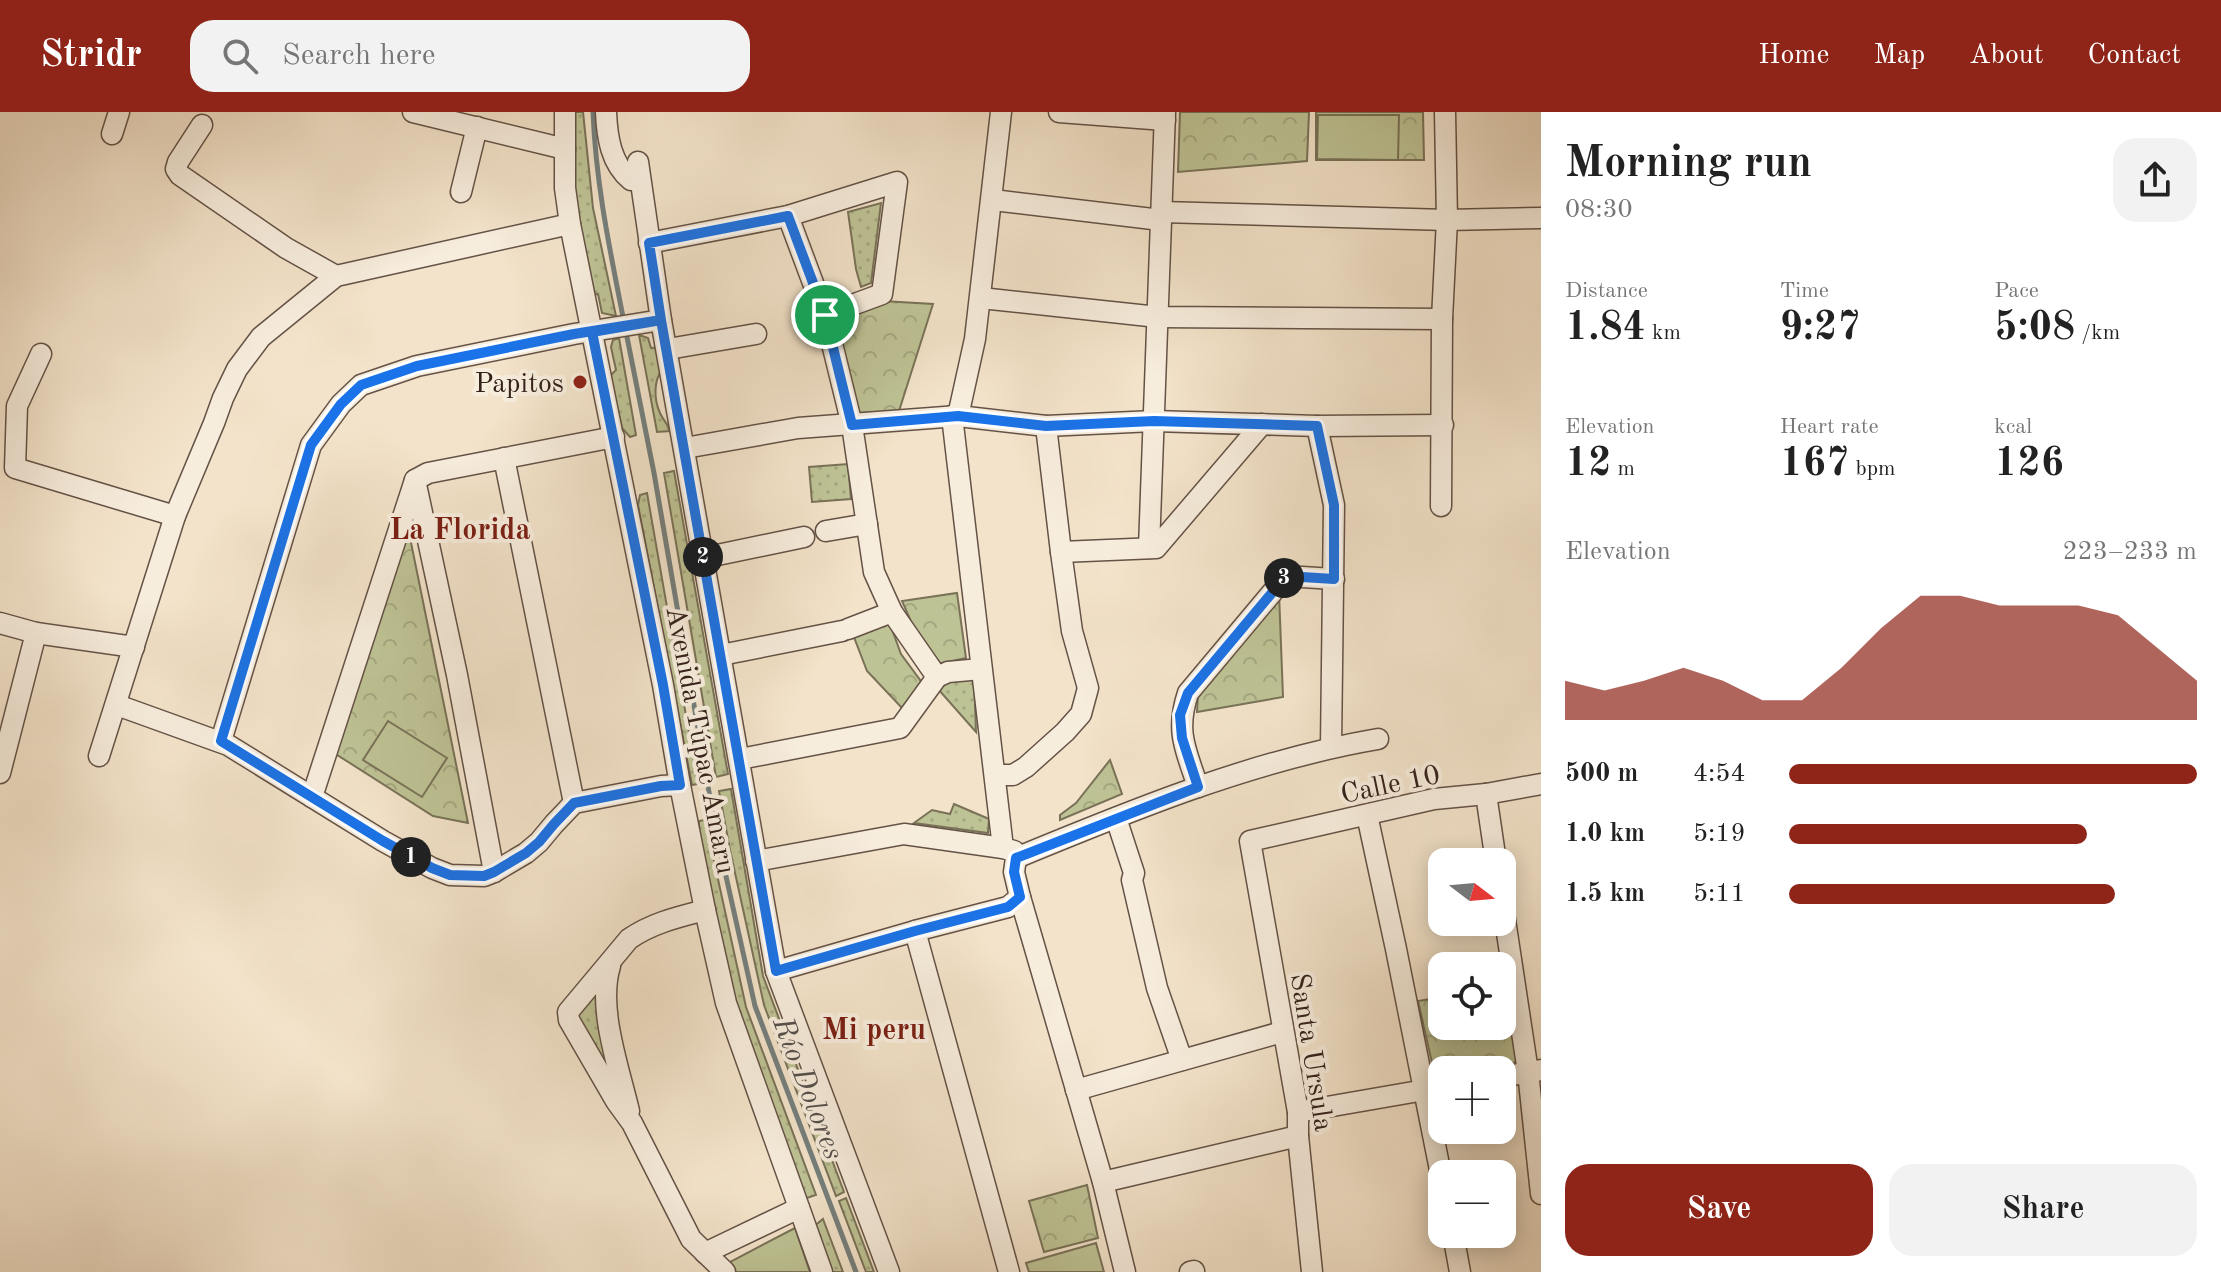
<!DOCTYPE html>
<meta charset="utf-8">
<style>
body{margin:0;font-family:"Old Standard TT",serif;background:#f2f2f2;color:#222;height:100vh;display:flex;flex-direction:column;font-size:30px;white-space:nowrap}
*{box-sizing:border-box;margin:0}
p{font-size:26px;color:#767676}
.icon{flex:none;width:44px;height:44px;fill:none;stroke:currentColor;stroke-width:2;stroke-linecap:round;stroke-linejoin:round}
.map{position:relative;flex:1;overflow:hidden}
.side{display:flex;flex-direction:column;background:#fff;width:680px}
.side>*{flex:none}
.needle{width:52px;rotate:106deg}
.buttons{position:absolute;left:1428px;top:736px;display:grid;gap:16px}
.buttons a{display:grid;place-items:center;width:88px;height:88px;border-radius:16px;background:#fff;box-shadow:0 4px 20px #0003;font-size:40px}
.pin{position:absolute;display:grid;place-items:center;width:68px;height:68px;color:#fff;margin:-34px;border:4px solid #fff;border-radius:50%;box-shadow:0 2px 8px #0007}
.km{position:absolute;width:40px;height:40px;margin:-20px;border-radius:50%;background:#222;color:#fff;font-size:22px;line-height:40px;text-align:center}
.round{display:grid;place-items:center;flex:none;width:84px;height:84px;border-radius:24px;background:#f2f2f2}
.summary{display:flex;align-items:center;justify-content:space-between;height:136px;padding:0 24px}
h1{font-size:44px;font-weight:700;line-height:60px}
.stats{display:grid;grid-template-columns:repeat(3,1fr);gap:12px;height:136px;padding:8px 24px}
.stats div{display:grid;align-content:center}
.stats b{font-size:40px;font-weight:700}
.stats small{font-size:22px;font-weight:400}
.stats p{font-size:22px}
.chart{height:224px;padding:16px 24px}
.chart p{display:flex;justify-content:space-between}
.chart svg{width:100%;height:144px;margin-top:8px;fill:#8f2418;opacity:.7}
.cta{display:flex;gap:16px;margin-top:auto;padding:16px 24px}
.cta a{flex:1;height:92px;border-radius:24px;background:#8f2418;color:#fff;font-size:32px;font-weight:700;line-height:92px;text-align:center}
.cta a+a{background:#f2f2f2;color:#222}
ul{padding:0 24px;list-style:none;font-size:26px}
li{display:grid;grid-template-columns:128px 96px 1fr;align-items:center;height:60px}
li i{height:20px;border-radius:10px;background:#8f2418}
header{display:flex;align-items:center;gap:48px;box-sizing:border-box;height:112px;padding:0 40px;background:#8f2418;color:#fff}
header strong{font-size:38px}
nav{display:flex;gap:44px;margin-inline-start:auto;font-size:28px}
.search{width:560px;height:72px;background:#f2f2f2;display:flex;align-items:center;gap:20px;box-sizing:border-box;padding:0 28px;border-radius:24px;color:#767676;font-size:30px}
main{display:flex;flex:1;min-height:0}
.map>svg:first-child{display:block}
.grass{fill:url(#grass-dots);stroke:#797258;stroke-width:2}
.park{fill:url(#park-crowns);stroke:#797258;stroke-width:2}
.pitch{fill:#bec395;stroke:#797258;stroke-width:2}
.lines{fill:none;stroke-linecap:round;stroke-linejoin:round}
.stream{stroke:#747f7d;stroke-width:5}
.minor-casing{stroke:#645246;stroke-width:23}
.minor{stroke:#f7eddd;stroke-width:20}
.route-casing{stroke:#fff;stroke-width:16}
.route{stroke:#1a73e8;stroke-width:10}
.poi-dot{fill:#8f2418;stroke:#f7eddd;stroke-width:3}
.labels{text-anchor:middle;stroke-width:8;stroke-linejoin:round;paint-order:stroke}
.poi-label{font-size:28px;fill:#34211a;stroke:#f7eddd;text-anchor:end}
.street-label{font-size:28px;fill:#34211a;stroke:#f7eddd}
.neighbourhood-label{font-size:30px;font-weight:bold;fill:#7a1f14;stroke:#f7eddd}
.water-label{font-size:30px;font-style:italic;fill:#54504c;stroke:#f7eddd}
</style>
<header>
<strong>Stridr</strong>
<div class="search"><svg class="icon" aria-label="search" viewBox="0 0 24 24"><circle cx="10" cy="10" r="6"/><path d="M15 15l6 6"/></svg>Search here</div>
<nav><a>Home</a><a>Map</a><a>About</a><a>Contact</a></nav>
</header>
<main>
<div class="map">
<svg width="1541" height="1160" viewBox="0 0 1541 1160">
<defs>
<pattern id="grass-dots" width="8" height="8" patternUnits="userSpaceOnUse" patternTransform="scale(2)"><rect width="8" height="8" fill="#bec395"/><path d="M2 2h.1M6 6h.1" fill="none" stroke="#a4a780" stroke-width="1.8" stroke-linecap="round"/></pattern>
<pattern id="park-crowns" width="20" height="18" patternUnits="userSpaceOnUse" patternTransform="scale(2)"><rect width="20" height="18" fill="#bec395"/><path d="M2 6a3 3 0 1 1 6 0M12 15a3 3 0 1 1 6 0" fill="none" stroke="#a4a780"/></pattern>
</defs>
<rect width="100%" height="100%" fill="#f3e3ca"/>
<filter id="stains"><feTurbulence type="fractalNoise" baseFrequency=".0025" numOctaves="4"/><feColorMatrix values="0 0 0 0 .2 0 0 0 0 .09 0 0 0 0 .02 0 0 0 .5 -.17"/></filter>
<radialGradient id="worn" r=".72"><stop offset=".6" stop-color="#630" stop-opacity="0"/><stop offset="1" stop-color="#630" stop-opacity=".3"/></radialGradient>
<g class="grass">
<polygon points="572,0 583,0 593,96 616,204 602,201 598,182 593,183 576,95 572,39"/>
<polygon points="881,91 871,171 861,175 856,157 848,100"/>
<path d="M639 223 648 226 651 236 660 235 663 257C653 268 654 288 660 301 663 308 668 312 670 319L657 320Z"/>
<polygon points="619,226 636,323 630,325 622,316 610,264 616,258 611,235 613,228"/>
<polygon points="848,352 851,387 812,390 809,355"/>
<polygon points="674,359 728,662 716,665 664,361"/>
<polygon points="647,381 698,672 692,673 638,393 640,383"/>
<polygon points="974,564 976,620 938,577 949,565"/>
<polygon points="731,677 763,864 844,1080 836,1084 764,893 730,738 719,679"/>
<polygon points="954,692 989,707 988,721 914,711 932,698 950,702"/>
<polygon points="705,708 746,895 816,1083 804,1087 736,897 699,728 699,709"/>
<polygon points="595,880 621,984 575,900"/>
<polygon points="846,1086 874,1160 866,1160 839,1089"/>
<polygon points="823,1107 843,1160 831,1160 813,1115"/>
</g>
<g class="park">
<polygon points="1180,0 1309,0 1307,49 1178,60"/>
<polygon points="1316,0 1423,0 1424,48 1316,48"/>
<polygon points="882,189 933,192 899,299 857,301 835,209"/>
<polygon points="406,406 468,711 433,704 331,639"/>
<polygon points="957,481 966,546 938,552 920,530 902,489"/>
<polygon points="1279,481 1283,585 1197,600 1198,583"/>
<polygon points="890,512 901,542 923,572 902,596 867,559 852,520"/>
<polygon points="1110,648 1122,682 1060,708 1060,703 1076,691"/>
<polygon points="1504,874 1517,950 1472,958 1442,958 1442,963 1435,964 1418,889 1442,885 1442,914 1502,914 1502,875"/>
<polygon points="1087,1073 1098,1126 1044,1140 1029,1089"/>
</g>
<g class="pitch">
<polygon points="1318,3 1399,3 1398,48 1317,47"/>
<polygon points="388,609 447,646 422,685 363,648"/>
<polygon points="795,1116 810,1160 734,1160 728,1151"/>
<polygon points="1096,1131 1104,1160 1029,1160 1026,1151"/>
</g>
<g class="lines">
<g class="stream">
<path d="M593 0C596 74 610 138 624 210"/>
<polyline points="626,220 654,361 715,715 755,894 856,1160"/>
</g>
<g class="minor-casing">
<g id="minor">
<polyline points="413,0 565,37"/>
<polyline points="565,0 565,76 570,112 663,573 680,673 705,798 726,891 822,1160"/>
<path d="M606 0C607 25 611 52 631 68L639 67"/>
<polyline points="1059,0 1165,8"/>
<polyline points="202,13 178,50 176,57 180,63 286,136 336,164"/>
<polyline points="112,22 119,0"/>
<polyline points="638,50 661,208 776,859 889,1160"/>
<polyline points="461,80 477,15"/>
<polyline points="993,88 1161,108"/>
<polyline points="1161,100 1447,108 1541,106"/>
<polyline points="788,104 825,203 852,313 874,460 892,500 937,565 948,560 981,557"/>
<polyline points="649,131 788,104 897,70 882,182 825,203"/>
<polyline points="981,186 1158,205 1442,207"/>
<polyline points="668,237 756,222"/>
<polyline points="41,242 17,294 15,356 175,404"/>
<polyline points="952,304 1003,736"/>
<polyline points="958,304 975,227 1001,0"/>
<polyline points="1317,314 1334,393 1331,635"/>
<polyline points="685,336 798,316 958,304 1046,314 1154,309 1317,314 1443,313"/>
<polyline points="504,346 574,691"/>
<polyline points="415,368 457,563 494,760"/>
<polyline points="1441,394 1442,207 1447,108 1445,0"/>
<polyline points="826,419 867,412"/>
<polyline points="1149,436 1165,0"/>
<polyline points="1061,440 1156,436 1262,312"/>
<polyline points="703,446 804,425"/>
<polyline points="0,511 36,521 134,535"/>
<polyline points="848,517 892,500"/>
<polyline points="721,543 842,519"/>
<polyline points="117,593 228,633 383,729 432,756 450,763 484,764 494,760 526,741 539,730 554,712 574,691 661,674 680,673"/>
<polyline points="221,629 311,333 341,292 361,273 417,254 574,222 661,208"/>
<polyline points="99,644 175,404 214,311 223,286 237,257 261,225 336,164 570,112"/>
<polyline points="740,647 900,616 937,565"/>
<polyline points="0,661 36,521"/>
<polyline points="996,663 1013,663 1026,655 1065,620 1081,602 1088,576 1072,519 1061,440 1046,314"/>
<path d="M1198 675C1186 638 1175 620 1188 581L1286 464 1334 467"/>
<polyline points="1486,682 1496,750"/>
<polyline points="312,685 415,368 428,361 614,325"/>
<polyline points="1367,703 1396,837 1442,1068"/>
<polyline points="1116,706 1134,761 1132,768 1157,876 1182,948"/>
<path d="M1016 746C1132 698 1254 648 1378 627"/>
<polyline points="756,749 904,722 1003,736 1014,739 1016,746 1014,760 1020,785 1008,795 915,819 776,859"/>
<polyline points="1020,785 1103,1070 1125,1160"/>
<polyline points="1502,788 1528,960 1541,1082"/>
<path d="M705 798C678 805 652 811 629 827L568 900 569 908 616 989 632 1011 691 1127 725 1160"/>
<polyline points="915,819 1009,1160"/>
<path d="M610 854C597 896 619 956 629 999"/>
<polyline points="1502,965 1541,958"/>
<polyline points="1076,978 1282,920"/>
<polyline points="1298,1000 1442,975"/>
<polyline points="1103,1070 1298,1024"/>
<polyline points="1453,1122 1460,1160"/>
<polyline points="705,1141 799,1096"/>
<polyline points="1190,1160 1194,1159"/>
<polyline points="1312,1160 1298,1024 1298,1000 1250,729 1434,687 1486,682 1541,672"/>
</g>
</g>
<use href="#minor" class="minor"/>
</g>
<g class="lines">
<g class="route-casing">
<polyline id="route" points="825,203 788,104 649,131 661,208 592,220 663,573 680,673 661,674 574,691 554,712 539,730 526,741 494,760 484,764 450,763 432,756 383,729 221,629 311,333 341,292 361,273 417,254 574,222 661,208 776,859 915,819 1008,795 1020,785 1014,760 1016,746 1198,675 1182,626 1180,603 1188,581 1286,464 1334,467 1334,393 1317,314 1154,309 1046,314 958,304 852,313 825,203"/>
</g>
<use href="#route" class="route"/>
</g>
<circle class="poi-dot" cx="580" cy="270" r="8"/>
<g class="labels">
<g class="poi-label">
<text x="564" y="280">Papitos</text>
</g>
<g class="street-label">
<text transform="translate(702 628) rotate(79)" y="10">Avenida Túpac Amaru</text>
<text transform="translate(1390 671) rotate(-12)" y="10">Calle 10</text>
<text transform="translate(1313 940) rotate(81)" y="10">Santa Ursula</text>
</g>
<g class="neighbourhood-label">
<text x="460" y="427">La Florida</text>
<text x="874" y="927">Mi peru</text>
</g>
<g class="water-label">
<text transform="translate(809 976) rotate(69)" y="10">Río Dolores</text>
</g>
</g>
<rect width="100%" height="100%" filter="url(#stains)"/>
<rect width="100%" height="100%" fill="url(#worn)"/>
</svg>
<div class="buttons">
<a><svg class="needle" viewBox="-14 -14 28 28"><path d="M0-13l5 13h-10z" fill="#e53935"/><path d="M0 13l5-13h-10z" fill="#767676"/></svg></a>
<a><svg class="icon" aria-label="locate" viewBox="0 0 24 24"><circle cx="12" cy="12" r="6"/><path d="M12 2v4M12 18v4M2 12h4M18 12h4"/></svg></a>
<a>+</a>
<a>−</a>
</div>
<div class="pin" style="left:825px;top:203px;background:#1e9e55"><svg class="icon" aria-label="arrive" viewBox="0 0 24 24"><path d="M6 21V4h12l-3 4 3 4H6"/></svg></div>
<b class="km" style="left:411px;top:745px">1</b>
<b class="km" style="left:703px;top:445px">2</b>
<b class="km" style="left:1284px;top:466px">3</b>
</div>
<section class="side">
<div class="summary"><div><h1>Morning run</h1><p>08:30</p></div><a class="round"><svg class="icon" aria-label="share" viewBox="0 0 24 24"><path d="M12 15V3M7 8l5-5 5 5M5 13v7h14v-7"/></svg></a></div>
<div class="stats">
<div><p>Distance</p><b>1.84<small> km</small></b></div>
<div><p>Time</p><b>9:27</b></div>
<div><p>Pace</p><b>5:08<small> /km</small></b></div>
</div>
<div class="stats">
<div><p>Elevation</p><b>12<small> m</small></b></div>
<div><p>Heart rate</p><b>167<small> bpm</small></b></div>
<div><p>kcal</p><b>126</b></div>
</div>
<div class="chart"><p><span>Elevation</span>223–233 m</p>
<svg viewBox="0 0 160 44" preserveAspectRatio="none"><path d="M0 44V32L10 35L20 32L30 28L40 32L50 38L60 38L70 28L80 16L90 6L100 6L110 9L120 9L130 9L140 12L150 22L160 32V44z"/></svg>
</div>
<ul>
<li><b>500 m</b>4:54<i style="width:100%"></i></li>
<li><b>1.0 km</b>5:19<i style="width:73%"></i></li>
<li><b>1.5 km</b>5:11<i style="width:80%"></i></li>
</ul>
<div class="cta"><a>Save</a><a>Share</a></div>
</section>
</main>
